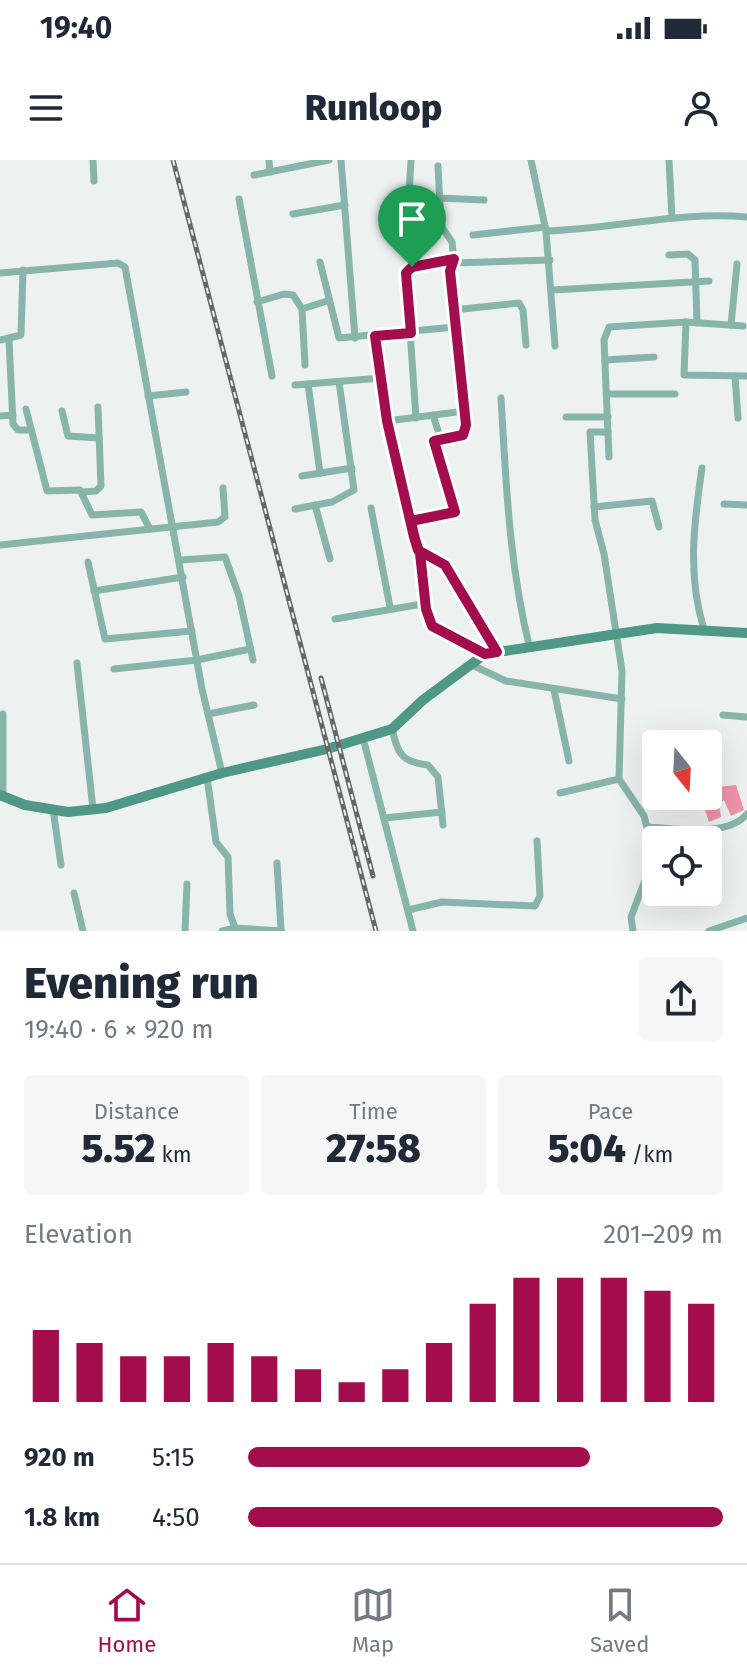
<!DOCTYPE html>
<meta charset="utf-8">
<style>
body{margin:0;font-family:"Fira Sans",sans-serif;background:#f6f6f7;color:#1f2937;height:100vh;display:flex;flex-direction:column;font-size:30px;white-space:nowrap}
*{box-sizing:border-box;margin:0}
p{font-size:26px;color:#747a83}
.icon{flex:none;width:44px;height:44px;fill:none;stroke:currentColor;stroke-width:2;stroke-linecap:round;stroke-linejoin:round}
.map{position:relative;height:771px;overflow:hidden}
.panel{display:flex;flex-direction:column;background:#fff;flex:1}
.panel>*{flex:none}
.needle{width:52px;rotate:162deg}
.tools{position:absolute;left:642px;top:570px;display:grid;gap:16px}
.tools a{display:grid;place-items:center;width:80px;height:80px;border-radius:8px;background:#fff;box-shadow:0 8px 32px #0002;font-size:40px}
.pin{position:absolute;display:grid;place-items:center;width:68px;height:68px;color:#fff;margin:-82px -34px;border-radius:50% 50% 50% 0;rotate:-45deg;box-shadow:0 0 8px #0007}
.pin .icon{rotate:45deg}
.round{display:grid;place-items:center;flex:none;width:84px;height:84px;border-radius:8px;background:#f6f6f7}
.head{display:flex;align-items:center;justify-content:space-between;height:136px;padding:0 24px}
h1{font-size:44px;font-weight:800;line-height:60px}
.stats{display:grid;grid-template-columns:repeat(3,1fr);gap:12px;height:136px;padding:8px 24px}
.stats div{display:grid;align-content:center;border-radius:8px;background:#f6f6f7;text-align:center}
.stats b{font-size:40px;font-weight:800}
.stats small{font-size:22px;font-weight:400}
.stats p{font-size:22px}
.chart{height:224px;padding:16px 24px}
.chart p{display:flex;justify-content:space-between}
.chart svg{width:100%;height:144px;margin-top:8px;stroke:#a30d4d;stroke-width:6}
ul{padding:0 24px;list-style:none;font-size:26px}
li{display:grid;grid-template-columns:128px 96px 1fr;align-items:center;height:60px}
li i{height:20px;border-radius:10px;background:#a30d4d}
.status{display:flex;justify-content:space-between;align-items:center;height:56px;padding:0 40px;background:#fff;direction:ltr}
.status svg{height:22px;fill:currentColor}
header{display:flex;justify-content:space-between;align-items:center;height:104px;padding:0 24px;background:#fff;font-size:36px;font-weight:800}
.tabs{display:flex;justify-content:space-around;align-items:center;height:112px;border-top:2px solid #e0e1e3;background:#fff;font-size:22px;color:#747a83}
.tabs a{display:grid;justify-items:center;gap:4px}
.tabs .active{color:#a30d4d}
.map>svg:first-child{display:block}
.water{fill:#ef93a9}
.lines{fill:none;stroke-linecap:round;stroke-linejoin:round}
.street{stroke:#88b5a9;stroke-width:7}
.secondary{stroke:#4f9787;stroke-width:10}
.rail-casing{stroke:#656766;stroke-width:5}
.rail{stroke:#edf2f0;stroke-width:2;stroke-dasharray:6;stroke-linecap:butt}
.route-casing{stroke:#fff;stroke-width:16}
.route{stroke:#a30d4d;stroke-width:10}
</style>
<div class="status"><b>19:40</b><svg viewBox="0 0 49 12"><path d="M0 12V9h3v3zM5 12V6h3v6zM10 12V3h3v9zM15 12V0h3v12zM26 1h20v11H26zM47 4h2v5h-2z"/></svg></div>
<header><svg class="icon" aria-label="menu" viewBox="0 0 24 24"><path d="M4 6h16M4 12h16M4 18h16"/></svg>Runloop<svg class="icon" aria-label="person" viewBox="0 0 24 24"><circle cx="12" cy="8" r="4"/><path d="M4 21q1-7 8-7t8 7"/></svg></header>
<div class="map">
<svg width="747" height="771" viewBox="0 0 747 771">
<rect width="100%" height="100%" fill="#edf2f0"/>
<polygon class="water" points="736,625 744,650 731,656 724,640 719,644 721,657 709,662 700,636 708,636 708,628"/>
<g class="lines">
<g class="street">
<polyline points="93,0 94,21"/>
<polyline points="269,0 270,12"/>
<polyline points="341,0 355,178"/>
<polyline points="531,0 546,71 555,186"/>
<polyline points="669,0 672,58"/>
<polyline points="438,6 441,66 452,82 454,101"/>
<polyline points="254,15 329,0"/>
<polyline points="409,35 411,0"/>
<polyline points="439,38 484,40"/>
<polyline points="239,39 272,216"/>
<polyline points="293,54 345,45"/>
<path d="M546 71C613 69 680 51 747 57"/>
<polyline points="473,75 545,67"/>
<polyline points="669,95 688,94 695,100 697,163"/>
<polyline points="320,102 339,178 455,167"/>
<polyline points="0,113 118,103 125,107 202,529 222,613"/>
<polyline points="553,130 709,121"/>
<polyline points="257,142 284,134 293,135 302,149"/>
<polyline points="453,150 519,143 523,150 526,185"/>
<polyline points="686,162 684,215 747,216"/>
<polyline points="731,165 737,104"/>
<polyline points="375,176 387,261 418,390 445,405 497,492"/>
<polyline points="9,179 13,264 18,270 31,270"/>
<polyline points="0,180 21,175 23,110"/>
<polyline points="605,200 654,197"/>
<polyline points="305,205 302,149 327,141"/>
<polyline points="735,216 738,258"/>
<polyline points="308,224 320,313"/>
<polyline points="295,225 381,218"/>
<polyline points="607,234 675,234"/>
<polyline points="148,236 186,232"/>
<path d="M501 238C506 322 509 403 529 485"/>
<polyline points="26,249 47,331 80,330 92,355 141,352 150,369"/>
<polyline points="62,251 68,276 99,278"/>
<polyline points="433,255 440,277 450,279 466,272 452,103 550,100"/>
<polyline points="0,256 13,255"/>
<polyline points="566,257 608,257"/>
<polyline points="416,258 406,113 419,105 454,99"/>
<polyline points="387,261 465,251"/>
<polyline points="608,272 590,272 595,360 604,394 622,511 619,619 644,656 650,679 649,710 631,757 633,771"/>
<polyline points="609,297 604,180 609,167 686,162 743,166"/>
<path d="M702 308C694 362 687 416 704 469"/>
<polyline points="302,316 352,308"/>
<polyline points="83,332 96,331 101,326 98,247"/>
<polyline points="724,344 747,345"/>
<polyline points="315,345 330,399"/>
<polyline points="594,347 652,341 659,367"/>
<polyline points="371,348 390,447"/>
<polyline points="295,349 332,342 354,330 339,222"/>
<polyline points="411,361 455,352 434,281 440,277"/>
<polyline points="0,385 218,362 225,357 223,328"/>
<polyline points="420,393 426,449"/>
<polyline points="180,400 225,397 239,436 253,500"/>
<polyline points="88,402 105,479 192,471"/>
<polyline points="94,431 183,417"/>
<polyline points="335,459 422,444 432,466 485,494"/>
<polyline points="77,503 93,649"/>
<polyline points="472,505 506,521 622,539"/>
<polyline points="114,509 197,500 250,489"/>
<polyline points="554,530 569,601"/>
<polyline points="3,554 3,636"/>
<polyline points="208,554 254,545"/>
<polyline points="723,555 747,557"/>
<path d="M392 569C398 594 401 602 428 605L438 617 443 665"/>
<polyline points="363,578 413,771"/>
<polyline points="207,617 216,682 228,697 230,754 235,768 281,771"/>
<polyline points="560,633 619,619"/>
<polyline points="53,649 61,705"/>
<polyline points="384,658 442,652"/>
<path d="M647 667C675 668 727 678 747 654"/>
<polyline points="277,703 281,770"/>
<polyline points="74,733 83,771"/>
<polyline points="408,750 442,742 535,746 540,736 537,681"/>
<polyline points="185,771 187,724"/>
<polyline points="222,771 235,768"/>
<polyline points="709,771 747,758"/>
</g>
<polyline class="secondary" points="0,635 25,645 68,652 106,648 222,613 327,589 392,569 423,540 485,494 657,468 747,473"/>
<g class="rail-casing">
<g id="rail">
<polyline points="173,0 376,771"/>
<polyline points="321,518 373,716"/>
</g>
</g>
<use href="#rail" class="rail"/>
</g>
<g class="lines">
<g class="route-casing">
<path id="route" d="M412 107 406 113 411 173 375 176 387 261 414 377 418 390 445 405 497 492 485 494 432 466 426 449 420 393C415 383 413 372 411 361L455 352 434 281 463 275 466 265 450 111 454 99 412 107"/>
</g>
<use href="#route" class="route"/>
</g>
</svg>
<div class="tools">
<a><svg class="needle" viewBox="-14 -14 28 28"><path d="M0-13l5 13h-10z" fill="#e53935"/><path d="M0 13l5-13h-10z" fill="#747a83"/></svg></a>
<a><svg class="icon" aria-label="locate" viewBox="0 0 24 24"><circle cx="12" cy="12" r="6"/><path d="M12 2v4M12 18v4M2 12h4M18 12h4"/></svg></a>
</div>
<div class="pin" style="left:412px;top:107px;background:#1e9e55"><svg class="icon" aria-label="arrive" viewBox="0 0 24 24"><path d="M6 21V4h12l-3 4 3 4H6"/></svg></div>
</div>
<section class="panel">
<div class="head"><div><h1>Evening run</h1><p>19:40 · 6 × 920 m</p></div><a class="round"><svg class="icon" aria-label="share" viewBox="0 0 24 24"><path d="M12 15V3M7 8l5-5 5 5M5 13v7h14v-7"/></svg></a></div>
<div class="stats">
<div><p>Distance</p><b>5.52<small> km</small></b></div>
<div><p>Time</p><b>27:58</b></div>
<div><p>Pace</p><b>5:04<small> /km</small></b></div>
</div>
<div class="chart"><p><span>Elevation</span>201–209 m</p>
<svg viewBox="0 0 160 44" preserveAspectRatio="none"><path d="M5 44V22M15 44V26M25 44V30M35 44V30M45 44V26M55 44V30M65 44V34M75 44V38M85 44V34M95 44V26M105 44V14M115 44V6M125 44V6M135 44V6M145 44V10M155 44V14"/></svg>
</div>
<ul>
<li><b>920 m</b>5:15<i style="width:72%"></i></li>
<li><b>1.8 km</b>4:50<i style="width:100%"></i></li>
</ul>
</section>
<nav class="tabs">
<a class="active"><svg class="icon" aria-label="home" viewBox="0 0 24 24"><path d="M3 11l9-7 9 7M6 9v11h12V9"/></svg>Home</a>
<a><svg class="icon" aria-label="map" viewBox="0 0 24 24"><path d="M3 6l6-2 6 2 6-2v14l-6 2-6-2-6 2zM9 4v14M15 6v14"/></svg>Map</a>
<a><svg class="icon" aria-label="saved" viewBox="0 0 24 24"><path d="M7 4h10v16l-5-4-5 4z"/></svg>Saved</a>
</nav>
